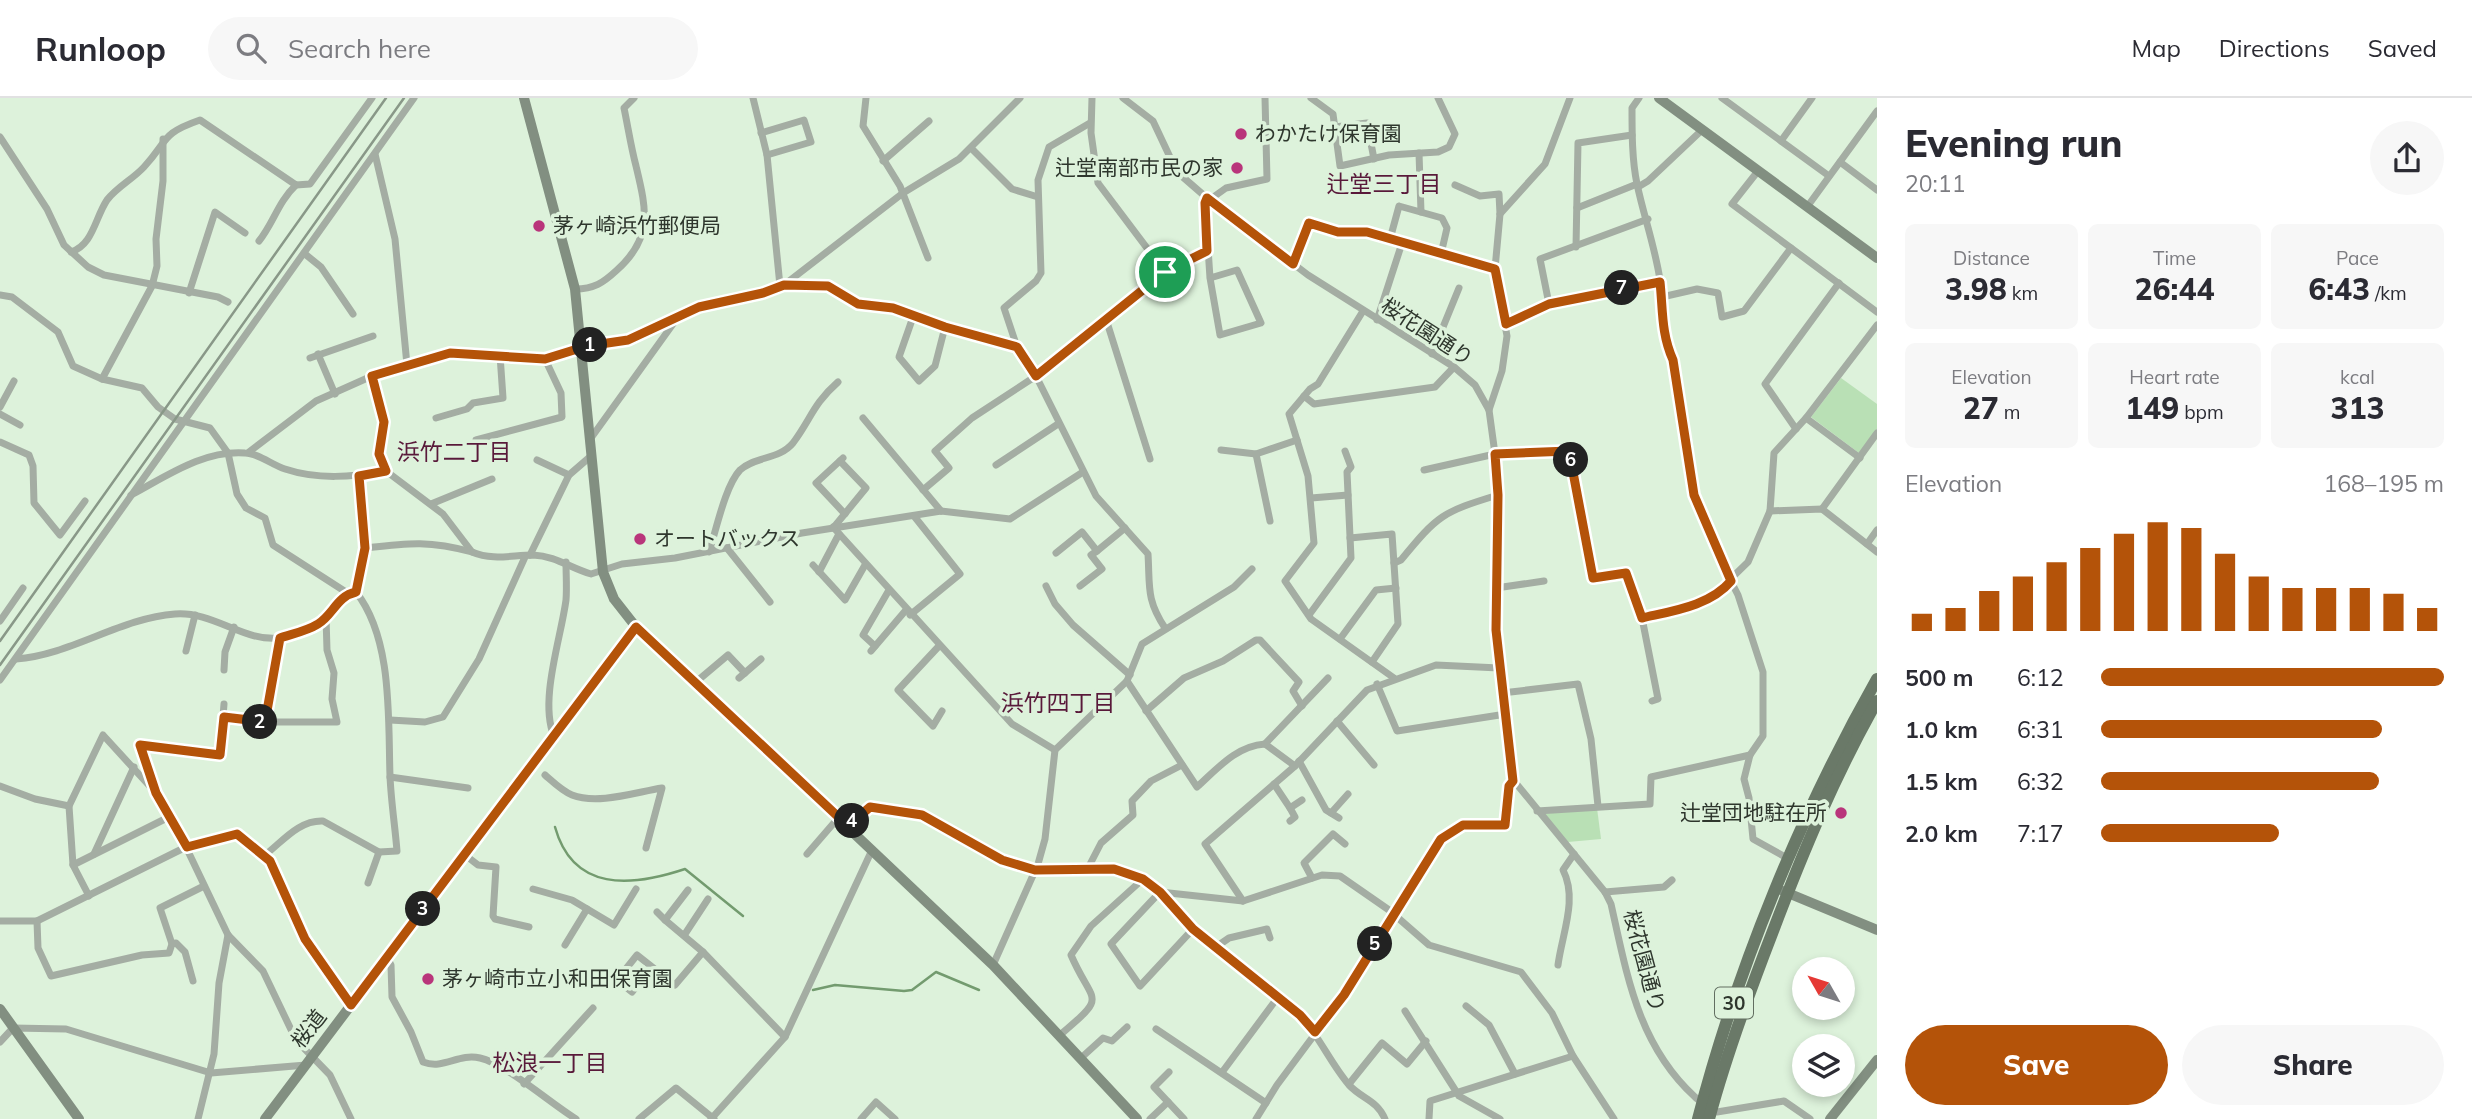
<!DOCTYPE html>
<meta charset="utf-8">
<style>
body{margin:0;font-family:Mulish,"Noto Sans JP",sans-serif;background:#f7f7f7;color:#2b2b33;height:100vh;display:flex;flex-direction:column;font-size:26px;white-space:nowrap}
*{box-sizing:border-box;margin:0}
p{font-size:23px;color:#7c7c81}
.icon{flex:none;width:38px;height:38px;fill:none;stroke:currentColor;stroke-width:2;stroke-linecap:round;stroke-linejoin:round}
.map{position:relative;flex:1;overflow:hidden}
.details{display:flex;flex-direction:column;background:#fff;width:595px}
.details>*{flex:none}
.needle{width:46px;rotate:309deg}
.tools{position:absolute;left:1792px;top:859px;display:grid;gap:14px}
.tools a{display:grid;place-items:center;width:63px;height:63px;border-radius:50%;background:#fff;box-shadow:0 4px 10px #0003;font-size:35px}
.pin{position:absolute;display:grid;place-items:center;width:60px;height:60px;color:#fff;margin:-30px;border:4px solid #fff;border-radius:50%;box-shadow:0 2px 7px #0007}
.km{position:absolute;width:35px;height:35px;margin:-18px;border-radius:50%;background:#222;color:#fff;font-size:19px;line-height:35px;text-align:center}
.round{display:grid;place-items:center;flex:none;width:74px;height:74px;border-radius:37px;background:#f7f7f7}
.summary{display:flex;align-items:center;justify-content:space-between;height:119px;padding:0 28px}
h1{font-size:38px;font-weight:800;line-height:52px}
.figures{display:grid;grid-template-columns:repeat(3,1fr);gap:10px;height:119px;padding:7px 28px}
.figures div{display:grid;align-content:center;border-radius:10px;background:#f7f7f7;text-align:center}
.figures b{font-size:30px;font-weight:800}
.figures small{font-size:19px;font-weight:400}
.figures p{font-size:19px}
.chart{height:196px;padding:14px 28px}
.chart p{display:flex;justify-content:space-between}
.chart svg{width:100%;height:126px;margin-top:7px;stroke:#b45309;stroke-width:6}
.cta{display:flex;gap:14px;margin-top:auto;padding:14px 28px}
.cta a{flex:1;height:80px;border-radius:42px;background:#b45309;color:#fff;font-size:28px;font-weight:800;line-height:80px;text-align:center}
.cta a+a{background:#f7f7f7;color:#2b2b33}
ul{padding:0 28px;list-style:none;font-size:23px}
li{display:grid;grid-template-columns:112px 84px 1fr;align-items:center;height:52px}
li i{height:18px;border-radius:9px;background:#b45309}
header{display:flex;align-items:center;gap:42px;box-sizing:border-box;height:98px;padding:0 35px;background:#fff;border-bottom:2px solid #e1e1e2}
header strong{font-size:33px}
nav{display:flex;gap:38px;margin-inline-start:auto;font-size:24px}
.search{width:490px;height:63px;background:#f7f7f7;display:flex;align-items:center;gap:18px;box-sizing:border-box;padding:0 24px;border-radius:38px;color:#7c7c81;font-size:26px}
main{display:flex;flex:1;min-height:0}
.map>svg:first-child{display:block}
.green{fill:#b9e0b5}
.lines{fill:none;stroke-linecap:round;stroke-linejoin:round}
.stream{stroke:#739b6f;stroke-width:2.5}
.street{stroke:#a4ada3;stroke-width:7}
.secondary{stroke:#828f81;stroke-width:10}
.primary{stroke:#6a7968;stroke-width:12}
.rail{stroke:#899888;stroke-width:2.5}
.route-casing{stroke:#fff;stroke-width:14}
.route{stroke:#b45309;stroke-width:9}
.poi-dot{fill:#b9357b;stroke:#ddf2db;stroke-width:2.5}
.labels{text-anchor:middle;stroke-width:7;stroke-linejoin:round;paint-order:stroke}
.shield{fill:#ddf2db;stroke:#626e61;stroke-width:2}
.shield-label{font-size:19px;font-weight:bold;fill:#2e362d}
.poi-label{font-size:21px;fill:#2e362d;stroke:#ddf2db;text-anchor:start}
.street-label{font-size:21px;fill:#2e362d;stroke:#ddf2db}
.neighbourhood-label{font-size:23px;fill:#59193a;stroke:#ddf2db}
</style>
<header>
<strong>Runloop</strong>
<div class="search"><svg class="icon" aria-label="search" viewBox="0 0 24 24"><circle cx="10" cy="10" r="6"/><path d="M15 15l6 6"/></svg>Search here</div>
<nav><a>Map</a><a>Directions</a><a>Saved</a></nav>
</header>
<main>
<div class="map">
<svg width="1877" height="1021" viewBox="0 0 1877 1021">
<rect width="100%" height="100%" fill="#ddf2db"/>
<g class="green">
<polygon points="1841,280 1877,306 1877,331 1859,355 1811,319"/>
<polygon points="1597,710 1601,741 1568,744 1543,716"/>
</g>
<g class="lines">
<g class="stream">
<path d="M555 729C573 794 631 789 685 771L743 818"/>
<polyline points="813,892 835,887 904,893 912,892 936,874 979,892"/>
</g>
<g class="street">
<polyline points="753,0 767,57 780,188"/>
<polyline points="866,0 863,28 900,88 928,160"/>
<polyline points="1092,0 1091,35 1098,85 1165,174"/>
<path d="M1123 0 1153 23 1177 74 1207 100 1308 177 1454 269 1475 287 1489 312 1495 356 1498 397 1496 532 1510 678 1605 794 1611 806C1627 877 1638 947 1695 999 1701 1005 1710 1007 1717 1014L1784 1003 1810 1021"/>
<polyline points="1311,0 1333,16 1340,68 1389,57 1438,54 1449,49 1455,36 1438,0"/>
<path d="M1639 0 1632 10C1632 35 1632 62 1637 86 1644 119 1655 149 1660 182 1664 210 1661 235 1673 262L1694 397 1718 458 1738 497 1763 574V638L1750 657 1744 681 1749 700 1753 741 1789 761"/>
<polyline points="1722,0 1829,78"/>
<path d="M1090 25 1049 49 1038 82 1041 175 1036 183 1004 210 1017 249 1036 278 1096 398 1148 456C1150 489 1146 501 1165 530"/>
<polyline points="1335,29 1367,25 1374,61"/>
<polyline points="761,35 804,22 811,44 767,57"/>
<polyline points="0,39 47,111 64,147 88,169 104,177 218,199 228,204"/>
<polyline points="1781,43 1812,0"/>
<polyline points="971,50 1012,91 1038,99"/>
<polyline points="1419,55 1421,114"/>
<polyline points="375,56 395,141 407,267"/>
<polyline points="883,63 929,23"/>
<polyline points="1840,64 1877,92"/>
<polyline points="1758,73 1732,106 1877,214"/>
<polyline points="1455,87 1480,98 1499,96 1500,116 1495,171 1507,238 1502,273 1489,312"/>
<polyline points="1638,89 1648,83 1702,32"/>
<polyline points="1807,109 1877,13"/>
<polyline points="1577,110 1637,86"/>
<polyline points="1500,116 1545,66 1570,0"/>
<polyline points="1390,141 1399,108 1442,120 1447,130 1441,156"/>
<path d="M259 143C274 124 278 104 296 87"/>
<polyline points="1576,149 1578,45 1632,37"/>
<path d="M71 154C93 147 95 120 107 102 117 89 133 81 144 69 169 42 160 36 200 22L296 87 310 86 372 0"/>
<polyline points="305,156 321,169 353,216"/>
<polyline points="1293,166 1309,125 1338,134 1367,134 1495,171"/>
<polyline points="1210,180 1237,172 1261,225 1220,237 1210,180 1205,105 1226,90 1267,81 1265,0"/>
<polyline points="785,187 828,188 858,206 893,210 945,229 1017,249"/>
<path d="M575 191C594 191 603 185 617 172 654 139 646 110 636 68 631 49 628 29 624 10L634 0"/>
<polyline points="189,195 215,114 245,135"/>
<path d="M0 197 12 199 58 234 73 268 102 281 142 290 158 309 175 321 210 330 228 355 237 396 246 410 265 420 273 447 349 496 356 494C393 541 388 621 390 678 391 703 395 728 397 753L379 754 323 723C299 722 283 743 265 757"/>
<polyline points="1662,199 1697,191 1718,195 1722,219 1744,213 1791,150"/>
<polyline points="1549,206 1540,161 1648,121"/>
<polyline points="1363,213 1318,286 1310,291 1289,316 1308,378 1314,445 1285,483 1311,521 1394,580"/>
<polyline points="913,219 899,259 919,283 935,268 945,229"/>
<polyline points="1106,221 1150,361"/>
<polyline points="1377,222 1402,145"/>
<polyline points="1506,226 1549,206 1660,184"/>
<polyline points="318,256 335,296"/>
<polyline points="1432,256 1459,190"/>
<polyline points="310,260 373,238"/>
<polyline points="372,278 384,324 379,356 386,373"/>
<polyline points="102,281 152,188 157,168 156,141 163,83 163,41"/>
<polyline points="1304,298 1314,306 1435,289 1454,269"/>
<polyline points="0,309 14,283"/>
<polyline points="0,316 20,327"/>
<polyline points="436,320 467,311 473,305 503,300 500,257"/>
<polyline points="863,320 941,413"/>
<polyline points="1806,320 1860,360"/>
<polyline points="1796,331 1765,286 1839,185"/>
<polyline points="591,340 678,219"/>
<polyline points="476,342 562,319 561,295 545,261"/>
<polyline points="0,344 29,357 33,368 34,405 60,437 85,403"/>
<polyline points="1221,352 1256,356 1297,342"/>
<polyline points="249,354 316,303 372,278 407,267 450,255 545,261 586,248 628,242 699,209 763,195 784,187 903,95 959,61 1020,0"/>
<polyline points="1256,356 1270,423"/>
<polyline points="843,360 816,385 845,416"/>
<polyline points="537,362 569,377"/>
<polyline points="996,367 1058,326"/>
<polyline points="1424,372 1495,356 1569,353 1593,480 1626,475 1642,520 1658,601 1652,603"/>
<polyline points="923,392 949,370 935,353 972,320 1036,278 1165,174 1207,153"/>
<path d="M131 397C167 378 203 352 245 355 258 355 272 367 285 371 318 382 352 379 386 373L443 416 472 454C493 463 512 457 533 457 556 458 570 470 591 476L622 466 675 460 802 435 941 413 1010 421 1083 374"/>
<polyline points="1311,400 1348,397"/>
<polyline points="431,406 492,381"/>
<polyline points="1822,411 1877,335"/>
<polyline points="1770,413 1822,411 1877,454"/>
<polyline points="833,429 1012,626 1055,652"/>
<polyline points="834,429 866,390 840,363"/>
<polyline points="1350,440 1392,436 1398,526 1372,564"/>
<polyline points="1867,446 1877,432"/>
<path d="M365 450C408 445 429 442 472 454"/>
<polyline points="727,450 770,504"/>
<path d="M709 454C716 433 725 388 740 372 755 358 779 362 793 345 811 321 813 306 838 284"/>
<polyline points="1056,455 1082,434 1097,453 1125,430"/>
<polyline points="530,457 569,377 591,358"/>
<path d="M1394 465 1401 462C1438 417 1442 414 1498 397"/>
<polyline points="813,467 845,502 865,467"/>
<polyline points="819,474 839,436"/>
<polyline points="1046,488 1055,506 1073,527 1130,577"/>
<polyline points="1080,488 1102,471 1091,457 1097,453"/>
<polyline points="1496,490 1544,483"/>
<polyline points="356,494 365,450 359,378"/>
<polyline points="910,517 960,476 914,418"/>
<polyline points="1309,517 1351,460 1347,374 1351,369 1345,353"/>
<polyline points="1642,520 1686,509 1713,498 1748,464 1770,413 1774,355 1806,320 1877,227"/>
<polyline points="0,523 23,490"/>
<polyline points="1340,541 1376,492 1396,490"/>
<polyline points="875,548 863,537 889,492"/>
<polyline points="939,548 898,592 933,628 942,613"/>
<polyline points="186,553 195,517"/>
<polyline points="871,553 906,512"/>
<path d="M16 561C71 557 120 520 175 516 213 513 244 544 279 540 310 538 326 514 349 496"/>
<polyline points="224,572 225,554 234,529"/>
<polyline points="739,580 761,561"/>
<polyline points="0,582 414,0"/>
<path d="M1127 583 1197 689C1217 671 1236 648 1265 646L1295 668"/>
<polyline points="696,584 728,557 745,575"/>
<polyline points="1377,586 1397,633 1506,616"/>
<polyline points="1502,595 1578,586 1591,641 1598,708"/>
<polyline points="1146,613 1184,580 1223,563 1256,542 1260,542 1299,584 1293,593 1302,608"/>
<polyline points="224,619 265,624 337,624 332,601 334,575 327,552 326,519"/>
<polyline points="390,622 425,624 443,619 479,561 525,459"/>
<polyline points="1337,623 1374,667"/>
<polyline points="265,624 280,540"/>
<path d="M554 638C539 603 561 540 566 502 567 490 566 477 566 464"/>
<polyline points="1265,646 1328,580"/>
<polyline points="1299,663 1326,712 1339,720"/>
<path d="M545 677C553 684 562 693 572 697 598 707 636 694 662 690L646 750"/>
<polyline points="390,679 468,690"/>
<polyline points="1274,686 1290,710 1302,702"/>
<polyline points="0,688 35,701 69,708"/>
<polyline points="154,691 140,647 220,657 224,606"/>
<polyline points="1537,713 1650,706 1651,679 1750,657"/>
<polyline points="1331,715 1348,696"/>
<polyline points="1290,723 1295,719 1290,710"/>
<path d="M848 728C853 723 858 715 864 711 875 705 910 714 922 717L1011 766 1035 772 1114 771 1143 781 1160 794 1193 831 1300 917C1319 938 1331 966 1349 987 1362 1001 1377 1002 1385 1021"/>
<polyline points="94,756 134,669"/>
<polyline points="807,756 839,719"/>
<polyline points="465,757 478,767 496,769 493,818 495,821 529,829"/>
<polyline points="73,767 169,719"/>
<polyline points="1087,772 1101,745 1133,717 1132,703 1151,683 1182,667"/>
<polyline points="1312,780 1304,765 1333,736 1345,746"/>
<polyline points="368,785 379,754"/>
<polyline points="533,791 572,802 614,827 636,791"/>
<polyline points="688,792 665,822 703,854 785,939"/>
<polyline points="1605,794 1664,789 1672,782"/>
<polyline points="89,798 73,767 69,708 103,637 156,695 186,749 228,837 263,873 296,942 330,977 351,1021"/>
<polyline points="1243,803 1205,746 1295,668 1367,592 1436,567 1499,570"/>
<polyline points="657,814 665,822"/>
<polyline points="0,823 37,823 186,749 237,736 270,763 305,841 351,907"/>
<polyline points="37,823 38,850 51,878 142,857 169,855 172,846 176,845 185,854 193,883"/>
<polyline points="1193,831 1140,888 1111,846 1160,794 1243,803 1322,777 1340,778 1389,812 1429,847 1521,874 1552,915 1573,958 1614,1021"/>
<polyline points="685,836 708,801"/>
<polyline points="172,846 160,810 204,788"/>
<polyline points="565,847 587,811"/>
<polyline points="1216,849 1229,840 1267,831 1270,840"/>
<path d="M387 859 391 867 392 899 411 934 423 964C444 972 458 955 480 960 506 966 550 1005 576 1021"/>
<polyline points="993,867 1038,766 1045,741 1055,652 1127,583 1142,546 1234,489 1252,471"/>
<path d="M1558 867C1562 836 1578 801 1563 772L1574 756"/>
<polyline points="652,869 632,894 617,882 637,857 675,887 703,854"/>
<polyline points="1466,908 1489,927 1515,976"/>
<polyline points="1405,913 1459,998 1500,1021"/>
<polyline points="1156,931 1266,1005"/>
<path d="M1060 937C1109 895 1093 908 1071 857L1091 828 1143 781"/>
<polyline points="0,944 13,930 66,931 211,975 306,967"/>
<polyline points="1081,960 1103,940 1112,943 1127,929"/>
<polyline points="1223,973 1278,899"/>
<polyline points="1169,974 1154,989 1184,1021"/>
<polyline points="524,986 593,910"/>
<polyline points="1349,986 1382,945 1407,966 1426,943"/>
<polyline points="198,1021 214,956 219,885 228,837"/>
<polyline points="639,1021 676,990 714,1021"/>
<polyline points="711,1021 785,939 872,752"/>
<polyline points="861,1021 876,1004 895,1021"/>
<polyline points="1150,1021 1168,1004"/>
<path d="M1256 1021 1277 987 1344 897 1433 753C1453 726 1473 724 1505 727L1509 688 1513 683"/>
<polyline points="1429,1021 1430,1003 1573,958"/>
</g>
<g class="secondary">
<polyline points="524,0 575,191 603,474 614,501 636,529 993,867 1137,1021"/>
<polyline points="1659,0 1877,160"/>
<polyline points="1783,793 1877,832"/>
<polyline points="0,911 79,1021"/>
<polyline points="265,1021 636,529"/>
<polyline points="1830,1021 1877,962"/>
</g>
<g class="primary">
<path d="M1698 1021C1737 871 1801 715 1877 581"/>
<path d="M1709 1021C1726 957 1749 895 1773 833 1803 754 1835 677 1877 603"/>
</g>
<g class="rail">
<polyline points="0,543 386,0"/>
<polyline points="0,567 404,0"/>
</g>
</g>
<g class="lines">
<g class="route-casing">
<path id="route" d="M1207 100 1293 166 1309 125 1338 134H1367L1495 171 1506 226 1549 206 1660 184C1663 212 1661 235 1673 262L1694 397 1731 483C1710 508 1672 513 1642 520L1626 475 1593 480 1569 353 1495 356 1498 397 1496 532 1513 683 1509 688 1505 727H1463L1441 741 1344 897 1315 934 1300 917 1193 831 1160 794 1143 781 1114 771 1035 772 1002 762 922 717 870 709 848 728 636 529 351 907 305 841 270 763 237 736 187 749 156 695 140 647 220 657 224 619 265 624 280 540C292 536 307 533 318 526 333 517 337 498 356 494L365 450 359 378 386 373 379 356 384 324 372 278 450 255 545 261 587 248 628 242 699 209 763 195 784 187 828 188 858 206 893 210 945 229 1017 249 1036 278 1165 174 1207 153 1205 105Z"/>
</g>
<use href="#route" class="route"/>
</g>
<g class="poi-dot">
<circle cx="1241" cy="36" r="7"/>
<circle cx="1237" cy="70" r="7"/>
<circle cx="539" cy="128" r="7"/>
<circle cx="640" cy="441" r="7"/>
<circle cx="1841" cy="715" r="7"/>
<circle cx="428" cy="881" r="7"/>
</g>
<g class="labels">
<rect class="shield" x="1715" y="889.5" width="38" height="31" rx="5"/>
<g class="shield-label">
<text x="1734" y="912">30</text>
</g>
<g class="poi-label">
<text x="1255" y="43">わかたけ保育園</text>
<text x="1223" y="77" text-anchor="end">辻堂南部市民の家</text>
<text x="553" y="135">茅ヶ崎浜竹郵便局</text>
<text x="654" y="448">オートバックス</text>
<text x="1827" y="722" text-anchor="end">辻堂団地駐在所</text>
<text x="442" y="888">茅ヶ崎市立小和田保育園</text>
</g>
<g class="street-label">
<text transform="translate(1427 234) rotate(33)" y="7">桜花園通り</text>
<text transform="translate(1644 863) rotate(75)" y="7">桜花園通り</text>
<text transform="translate(309 931) rotate(-52)" y="7">桜道</text>
</g>
<g class="neighbourhood-label">
<text x="1384" y="94">辻堂三丁目</text>
<text x="454" y="362">浜竹二丁目</text>
<text x="1058" y="613">浜竹四丁目</text>
<text x="550" y="973">松浪一丁目</text>
</g>
</g>
</svg>
<div class="tools">
<a><svg class="needle" viewBox="-14 -14 28 28"><path d="M0-13l5 13h-10z" fill="#e53935"/><path d="M0 13l5-13h-10z" fill="#7c7c81"/></svg></a>
<a><svg class="icon" aria-label="layers" viewBox="0 0 24 24"><path d="M12 4l9 5-9 5-9-5zM3 14l9 5 9-5"/></svg></a>
</div>
<div class="pin" style="left:1165px;top:174px;background:#1e9e55"><svg class="icon" aria-label="arrive" viewBox="0 0 24 24"><path d="M6 21V4h12l-3 4 3 4H6"/></svg></div>
<b class="km" style="left:590px;top:247px">1</b>
<b class="km" style="left:260px;top:624px">2</b>
<b class="km" style="left:423px;top:811px">3</b>
<b class="km" style="left:852px;top:723px">4</b>
<b class="km" style="left:1375px;top:846px">5</b>
<b class="km" style="left:1571px;top:362px">6</b>
<b class="km" style="left:1622px;top:190px">7</b>
</div>
<section class="details">
<div class="summary"><div><h1>Evening run</h1><p>20:11</p></div><a class="round"><svg class="icon" aria-label="share" viewBox="0 0 24 24"><path d="M12 15V3M7 8l5-5 5 5M5 13v7h14v-7"/></svg></a></div>
<div class="figures">
<div><p>Distance</p><b>3.98<small> km</small></b></div>
<div><p>Time</p><b>26:44</b></div>
<div><p>Pace</p><b>6:43<small> /km</small></b></div>
</div>
<div class="figures">
<div><p>Elevation</p><b>27<small> m</small></b></div>
<div><p>Heart rate</p><b>149<small> bpm</small></b></div>
<div><p>kcal</p><b>313</b></div>
</div>
<div class="chart"><p><span>Elevation</span>168–195 m</p>
<svg viewBox="0 0 160 44" preserveAspectRatio="none"><path d="M5 44V38M15 44V36M25 44V30M35 44V25M45 44V20M55 44V15M65 44V10M75 44V6M85 44V8M95 44V17M105 44V25M115 44V29M125 44V29M135 44V29M145 44V31M155 44V36"/></svg>
</div>
<ul>
<li><b>500 m</b>6:12<i style="width:100%"></i></li>
<li><b>1.0 km</b>6:31<i style="width:82%"></i></li>
<li><b>1.5 km</b>6:32<i style="width:81%"></i></li>
<li><b>2.0 km</b>7:17<i style="width:52%"></i></li>
</ul>
<div class="cta"><a>Save</a><a>Share</a></div>
</section>
</main>
